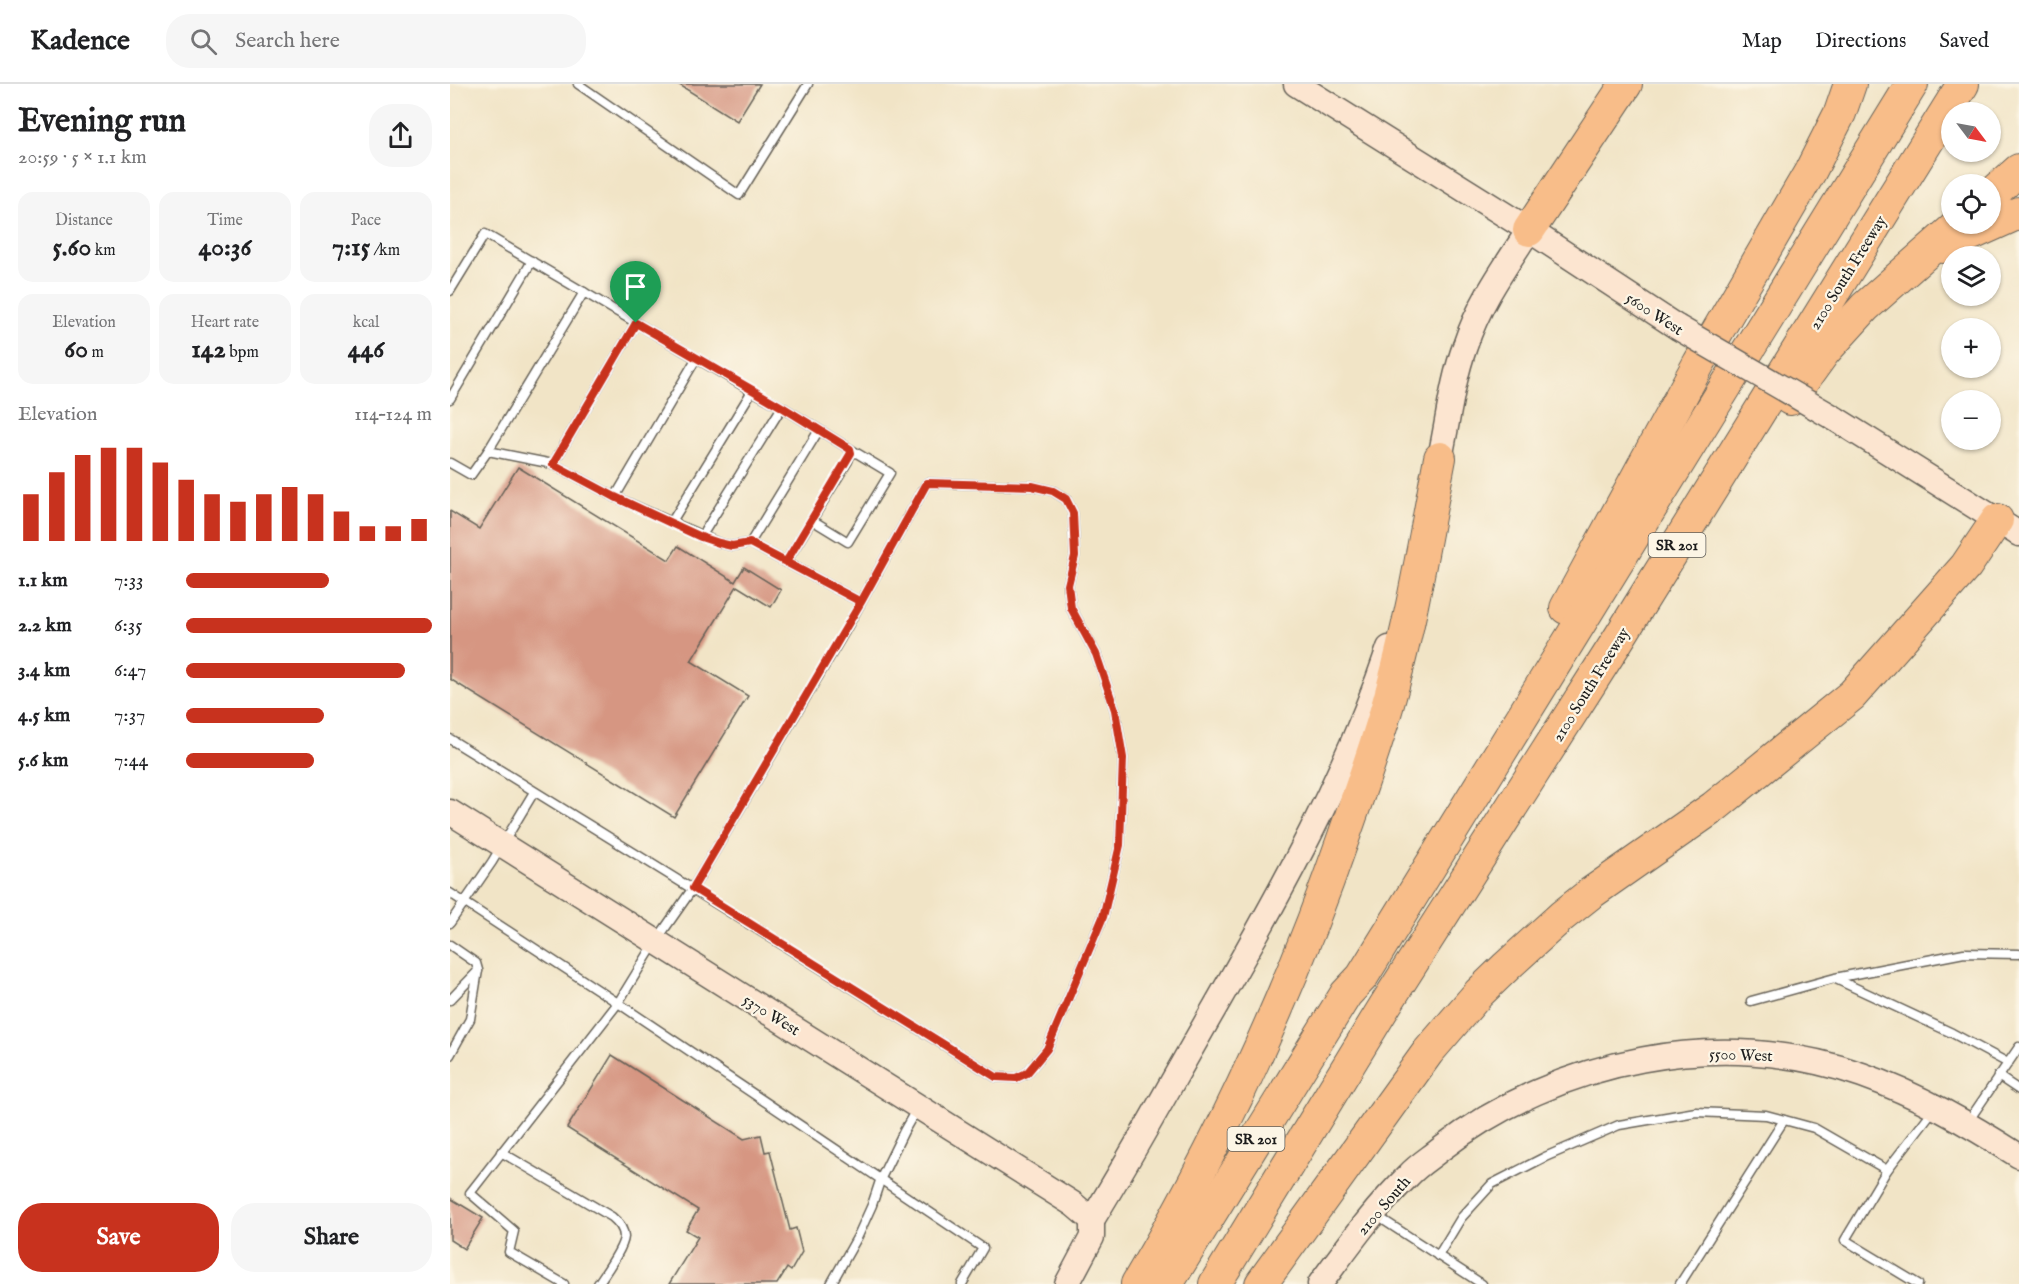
<!DOCTYPE html>
<meta charset="utf-8">
<style>
body{margin:0;font-family:"IM FELL English",serif;background:#f6f6f6;color:#202124;height:100vh;display:flex;flex-direction:column;font-size:22px;white-space:nowrap}
*{box-sizing:border-box;margin:0}
p{font-size:20px;color:#757577}
.icon{flex:none;width:33px;height:33px;fill:none;stroke:currentColor;stroke-width:2;stroke-linecap:round;stroke-linejoin:round}
.map{position:relative;flex:1;overflow:hidden}
.drawer{display:flex;flex-direction:column;background:#fff;width:450px}
.drawer>*{flex:none}
.needle{width:39px;rotate:122deg}
.buttons{position:absolute;left:1491px;top:18px;display:grid;gap:12px}
.buttons a{display:grid;place-items:center;width:60px;height:60px;border-radius:50%;background:#fff;box-shadow:0 2px 4px #0004;font-size:30px}
.pin{position:absolute;display:grid;place-items:center;width:51px;height:51px;color:#fff;margin:-62px -26px;border-radius:50% 50% 50% 0;rotate:-45deg;box-shadow:0 0 6px #0007}
.pin .icon{rotate:45deg}
.round{display:grid;place-items:center;flex:none;width:63px;height:63px;border-radius:24px;background:#f6f6f6}
.headline{display:flex;align-items:center;justify-content:space-between;height:102px;padding:0 18px}
h1{font-size:33px;font-weight:700;line-height:45px}
.stats{display:grid;grid-template-columns:repeat(3,1fr);gap:9px;height:102px;padding:6px 18px}
.stats div{display:grid;align-content:center;border-radius:15px;background:#f6f6f6;text-align:center}
.stats b{font-size:26px;font-weight:700}
.stats small{font-size:16px;font-weight:400}
.stats p{font-size:16px}
.chart{height:168px;padding:12px 18px}
.chart p{display:flex;justify-content:space-between}
.chart svg{width:100%;height:108px;margin-top:6px;stroke:#c8321e;stroke-width:6}
.cta{display:flex;gap:12px;margin-top:auto;padding:12px 18px}
.cta a{flex:1;height:69px;border-radius:24px;background:#c8321e;color:#fff;font-size:24px;font-weight:700;line-height:69px;text-align:center}
.cta a+a{background:#f6f6f6;color:#202124}
ul{padding:0 18px;list-style:none;font-size:20px}
li{display:grid;grid-template-columns:96px 72px 1fr;align-items:center;height:45px}
li i{height:15px;border-radius:8px;background:#c8321e}
header{display:flex;align-items:center;gap:36px;box-sizing:border-box;height:84px;padding:0 30px;background:#fff;border-bottom:2px solid #e0e0e0}
header strong{font-size:28px}
nav{display:flex;gap:33px;margin-inline-start:auto;font-size:21px}
.search{width:420px;height:54px;background:#f6f6f6;display:flex;align-items:center;gap:15px;box-sizing:border-box;padding:0 21px;border-radius:24px;color:#757577;font-size:22px}
main{display:flex;flex:1;min-height:0}
.map>svg:first-child{display:block}
.building{fill:#d69682}
.lines{fill:none;stroke-linecap:round;stroke-linejoin:round}
.lane-casing{stroke:#676258;stroke-width:11}
.secondary-casing{stroke:#676258;stroke-width:27}
.highway-casing{stroke:#676258;stroke-width:34}
.lane{stroke:#fff;stroke-width:8}
.secondary{stroke:#fce5d0;stroke-width:24}
.highway{stroke:#f8bd89;stroke-width:32}
.secondary-bridge-casing{stroke:#676258;stroke-width:27;stroke-linecap:butt}
.secondary-bridge{stroke:#fce5d0;stroke-width:24}
.route-casing{stroke:#fff;stroke-width:12}
.route{stroke:#c8321e;stroke-width:8}
.labels{text-anchor:middle;stroke-width:4.5;stroke-linejoin:round;paint-order:stroke}
.shield{fill:#fcf5e5;stroke:#5f5d58;stroke-width:1.5}
.shield-label{font-size:15px;font-weight:bold;fill:#1c1c1c}
.street-label{font-size:16px;fill:#1c1c1c;stroke:#fcf5e5}
</style>
<header>
<strong>Kadence</strong>
<div class="search"><svg class="icon" aria-label="search" viewBox="0 0 24 24"><circle cx="10" cy="10" r="6"/><path d="M15 15l6 6"/></svg>Search here</div>
<nav><a>Map</a><a>Directions</a><a>Saved</a></nav>
</header>
<main>
<section class="drawer">
<div class="headline"><div><h1>Evening run</h1><p>20:59 · 5 × 1.1 km</p></div><a class="round"><svg class="icon" aria-label="share" viewBox="0 0 24 24"><path d="M12 15V3M7 8l5-5 5 5M5 13v7h14v-7"/></svg></a></div>
<div class="stats">
<div><p>Distance</p><b>5.60<small> km</small></b></div>
<div><p>Time</p><b>40:36</b></div>
<div><p>Pace</p><b>7:15<small> /km</small></b></div>
</div>
<div class="stats">
<div><p>Elevation</p><b>60<small> m</small></b></div>
<div><p>Heart rate</p><b>142<small> bpm</small></b></div>
<div><p>kcal</p><b>446</b></div>
</div>
<div class="chart"><p><span>Elevation</span>114–124 m</p>
<svg viewBox="0 0 160 44" preserveAspectRatio="none"><path d="M5 44V25M15 44V16M25 44V9M35 44V6M45 44V6M55 44V12M65 44V19M75 44V25M85 44V28M95 44V25M105 44V22M115 44V25M125 44V32M135 44V38M145 44V38M155 44V35"/></svg>
</div>
<ul>
<li><b>1.1 km</b>7:33<i style="width:58%"></i></li>
<li><b>2.2 km</b>6:35<i style="width:100%"></i></li>
<li><b>3.4 km</b>6:47<i style="width:89%"></i></li>
<li><b>4.5 km</b>7:37<i style="width:56%"></i></li>
<li><b>5.6 km</b>7:44<i style="width:52%"></i></li>
</ul>
<div class="cta"><a>Save</a><a>Share</a></div>
</section>
<div class="map">
<svg width="1569" height="1200" viewBox="0 0 1569 1200">
<rect width="100%" height="100%" fill="#fcf5e5"/>
<filter id="ink" filterUnits="userSpaceOnUse"><feTurbulence type="fractalNoise" baseFrequency=".0167" numOctaves="2"/><feDisplacementMap in="SourceGraphic" scale="12" xChannelSelector="R" yChannelSelector="G"/><feConvolveMatrix kernelMatrix="1 2 1 2 8 2 1 2 1" color-interpolation-filters="sRGB"/></filter>
<filter id="wash" filterUnits="userSpaceOnUse"><feTurbulence type="fractalNoise" baseFrequency=".008" numOctaves="4" result="noise"/><feDisplacementMap in="SourceGraphic" scale="24" xChannelSelector="R" yChannelSelector="G"/><feGaussianBlur stdDeviation="1.35" result="paint"/><feColorMatrix in="noise" values="0 0 0 0 0 0 0 0 0 0 0 0 0 0 0 0 0 1.4 0 .05"/><feComposite in="paint" operator="in"/></filter>
<g filter="url(#wash)">
<rect width="100%" height="100%" fill="#f1e4c6"/>
<g id="blocks">
<g class="building">
<polygon points="228,0 310,0 287,37"/>
<polygon points="68,383 219,476 228,462 285,498 294,483 331,506 321,523 287,502 241,577 298,612 224,733 0,595 0,427 29,445"/>
<polygon points="162,971 294,1055 311,1051 315,1068 320,1067 340,1146 346,1144 352,1168 341,1187 337,1184 327,1200 219,1200 248,1153 236,1146 248,1126 117,1044"/>
<polygon points="0,1114 33,1134 14,1165 0,1156"/>
</g>
</g>
</g>
<g filter="url(#ink)">
<use href="#blocks" fill-opacity="0" stroke="#676258" stroke-width="1.5"/>
<g class="lines">
<g class="lane-casing">
<g id="lane">
<polyline points="128,0 289,111 358,0"/>
<polyline points="0,207 35,150 302,307 332,323 400,365 401,369 398,377 336,478"/>
<polyline points="0,315 82,177"/>
<polyline points="38,367 134,208"/>
<polyline points="0,379 21,391 38,367 103,380 165,413 269,459 282,462 300,459 411,518"/>
<polyline points="103,380 186,239"/>
<polyline points="165,413 246,275"/>
<polyline points="362,436 398,458 440,389 400,365"/>
<polyline points="221,439 302,307"/>
<polyline points="251,453 332,323"/>
<polyline points="300,459 369,346"/>
<polyline points="0,655 546,993 566,994 577,989 597,965 653,833 670,761 673,674 665,626 646,570 621,524 618,501 625,472 623,429 616,415 603,407 582,402 477,399 394,549 243,804 206,857 168,919 20,1109 64,1147 59,1168 114,1200"/>
<polyline points="0,809 168,919 533,1164 512,1200"/>
<polyline points="0,839 42,778 84,708"/>
<polyline points="0,861 26,879 28,886 20,935 0,971"/>
<polyline points="1386,895 1502,949 1558,979"/>
<polyline points="0,916 28,887"/>
<polyline points="1301,917 1385,894 1514,869 1569,870"/>
<polyline points="1548,992 1569,1006"/>
<polyline points="1517,1039 1569,963"/>
<path d="M51 1068 162 1133C168 1138 174 1144 174 1153 173 1165 155 1189 148 1200"/>
<polyline points="1437,1086 1395,1156 1468,1200"/>
<polyline points="924,1130 1032,1200"/>
<polyline points="988,1172 1011,1134 1042,1100 1095,1073 1169,1041 1246,1028 1316,1031 1364,1044 1437,1086 1484,1025"/>
<polyline points="381,1200 408,1152 422,1121 431,1094 454,1047 467,1024"/>
<polyline points="1230,1200 1334,1036"/>
</g>
</g>
<g class="secondary-casing">
<g id="secondary">
<polyline points="846,0 1079,146 1227,243"/>
<polyline points="1384,334 1569,450"/>
<path d="M986 391C997 349 1000 303 1015 262 1029 219 1055 183 1079 146"/>
<polyline points="0,728 623,1120 642,1136"/>
<path d="M642 1136C685 1066 724 994 765 923 832 806 896 692 939 564"/>
<polyline points="617,1200 642,1153 642,1136"/>
<path d="M870 1200C898 1162 925 1124 959 1091 968 1081 980 1074 991 1065 1107 975 1272 941 1412 991 1469 1011 1519 1040 1569 1072"/>
</g>
</g>
<g class="highway-casing">
<g id="highway">
<polyline points="1540,112 1569,86"/>
<polyline points="1079,146 1176,0"/>
<polyline points="1493,163 1569,129"/>
<polyline points="1340,315 1374,268 1415,223 1509,140"/>
<polyline points="1116,524 1249,279 1360,88 1390,29 1400,0"/>
<path d="M687 1200C771 1058 840 908 894 752 911 703 929 655 942 605 963 529 975 451 990 374"/>
<polyline points="717,1200 896,910 912,893 1462,0"/>
<polyline points="765,1200 936,920 1166,559 1513,0"/>
<polyline points="811,1200 978,968 1029,909 1057,882 1112,832 1141,809 1264,723 1402,611 1516,482 1547,436"/>
</g>
</g>
<use href="#lane" class="lane"/>
<use href="#secondary" class="secondary"/>
<use href="#highway" class="highway"/>
<g class="secondary-bridge-casing">
<polyline id="secondary-bridge" points="1227,243 1384,334"/>
</g>
<use href="#secondary-bridge" class="secondary-bridge"/>
</g>
</g>
<g class="lines" filter="url(#ink)">
<g class="route-casing">
<polyline id="route" points="186,239 332,323 400,365 401,369 336,478 411,518 243,804 546,993 566,994 577,989 597,965 653,833 670,761 673,674 665,626 646,570 621,524 618,501 625,472 623,429 616,415 603,407 582,402 477,399 411,518 300,459 282,462 269,459 251,453 165,413 103,380 186,239"/>
</g>
<use href="#route" class="route"/>
</g>
<g class="labels">
<g class="shield">
<rect x="1198.5" y="449" width="57" height="24" rx="4.5"/>
<rect x="777.5" y="1043" width="57" height="24" rx="4.5"/>
</g>
<g class="shield-label">
<text x="1227" y="466">SR 201</text>
<text x="806" y="1060">SR 201</text>
</g>
<g class="street-label">
<text transform="translate(1397 188) rotate(-58)" y="6">2100 South Freeway</text>
<text transform="translate(1205 229) rotate(33)" y="6">5600 West</text>
<text transform="translate(1140 600) rotate(-58)" y="6">2100 South Freeway</text>
<text transform="translate(322 930) rotate(32)" y="6">5370 West</text>
<text transform="translate(1291 970) rotate(2)" y="6">5500 West</text>
<text transform="translate(933 1121) rotate(-49)" y="6">2100 South</text>
</g>
</g>
</svg>
<div class="buttons">
<a><svg class="needle" viewBox="-14 -14 28 28"><path d="M0-13l5 13h-10z" fill="#e53935"/><path d="M0 13l5-13h-10z" fill="#757577"/></svg></a>
<a><svg class="icon" aria-label="locate" viewBox="0 0 24 24"><circle cx="12" cy="12" r="6"/><path d="M12 2v4M12 18v4M2 12h4M18 12h4"/></svg></a>
<a><svg class="icon" aria-label="layers" viewBox="0 0 24 24"><path d="M12 4l9 5-9 5-9-5zM3 14l9 5 9-5"/></svg></a>
<a>+</a>
<a>−</a>
</div>
<div class="pin" style="left:186px;top:239px;background:#1e9e55"><svg class="icon" aria-label="arrive" viewBox="0 0 24 24"><path d="M6 21V4h12l-3 4 3 4H6"/></svg></div>
</div>
</main>
